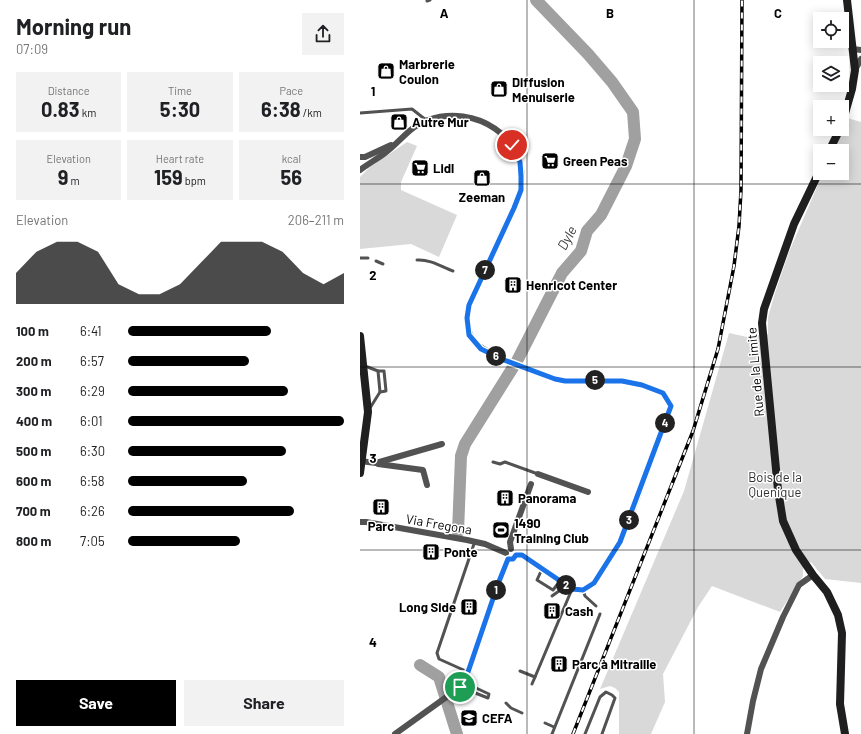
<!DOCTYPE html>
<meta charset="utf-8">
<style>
body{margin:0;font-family:Barlow,sans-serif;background:#f2f2f2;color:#202124;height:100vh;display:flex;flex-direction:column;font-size:15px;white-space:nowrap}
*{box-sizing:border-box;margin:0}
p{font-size:13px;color:#757577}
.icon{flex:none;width:22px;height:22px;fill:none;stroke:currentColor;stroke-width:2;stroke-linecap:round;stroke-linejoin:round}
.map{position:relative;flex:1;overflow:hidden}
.panel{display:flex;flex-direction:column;background:#fff;width:360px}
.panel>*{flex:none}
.tools{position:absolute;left:453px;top:12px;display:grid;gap:8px}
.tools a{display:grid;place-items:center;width:36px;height:36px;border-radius:0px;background:#fff;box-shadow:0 2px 10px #0003;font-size:20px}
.pin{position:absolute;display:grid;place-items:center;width:34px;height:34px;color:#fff;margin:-17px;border:2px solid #fff;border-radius:50%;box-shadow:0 1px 4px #0007}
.km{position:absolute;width:20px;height:20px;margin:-10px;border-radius:50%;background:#222;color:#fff;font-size:11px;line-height:20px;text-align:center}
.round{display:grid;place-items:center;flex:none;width:42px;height:42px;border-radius:0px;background:#f2f2f2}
.headline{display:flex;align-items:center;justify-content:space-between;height:68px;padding:0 16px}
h1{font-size:22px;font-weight:700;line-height:30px}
.stats{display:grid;grid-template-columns:repeat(3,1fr);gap:6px;height:68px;padding:4px 16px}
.stats div{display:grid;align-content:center;border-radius:0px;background:#f2f2f2;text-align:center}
.stats b{font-size:20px;font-weight:700}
.stats small{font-size:11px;font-weight:400}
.stats p{font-size:11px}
.chart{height:112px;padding:8px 16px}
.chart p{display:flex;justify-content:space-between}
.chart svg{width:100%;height:72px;margin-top:4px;fill:#000;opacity:.7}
.action{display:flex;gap:8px;margin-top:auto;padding:8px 16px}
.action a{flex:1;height:46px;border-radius:0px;background:#000;color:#fff;font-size:16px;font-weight:700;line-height:46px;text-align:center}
.action a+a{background:#f2f2f2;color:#202124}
ul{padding:0 16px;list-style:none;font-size:13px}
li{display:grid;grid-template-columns:64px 48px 1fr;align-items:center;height:30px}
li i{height:10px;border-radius:5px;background:#000}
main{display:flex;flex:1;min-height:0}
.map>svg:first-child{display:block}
.green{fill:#d9d9d9}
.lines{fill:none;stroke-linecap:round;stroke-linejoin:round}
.river{stroke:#a0a0a0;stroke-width:12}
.lane{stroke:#525252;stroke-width:3}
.street{stroke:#525252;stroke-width:6}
.secondary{stroke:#1f1f1f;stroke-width:8}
.rail-casing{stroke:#000;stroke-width:3.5}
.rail{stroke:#fff;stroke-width:2;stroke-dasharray:6;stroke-linecap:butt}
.route-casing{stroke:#fff;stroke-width:8}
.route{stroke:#1a73e8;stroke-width:5}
.grid{fill:none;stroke:#000;stroke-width:1;stroke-opacity:0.55}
.labels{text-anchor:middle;stroke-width:3;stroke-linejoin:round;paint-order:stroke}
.poi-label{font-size:13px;font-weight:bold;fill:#000;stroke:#fff;text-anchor:start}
.street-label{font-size:13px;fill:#000;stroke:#fff}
.park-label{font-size:13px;fill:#303030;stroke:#fff}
.water-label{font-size:14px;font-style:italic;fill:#414141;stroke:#fff}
.grid-label{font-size:13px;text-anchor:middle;font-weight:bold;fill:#000;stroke:#fff;stroke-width:3;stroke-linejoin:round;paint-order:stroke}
</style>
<main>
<section class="panel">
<div class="headline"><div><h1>Morning run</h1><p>07:09</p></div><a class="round"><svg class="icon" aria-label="share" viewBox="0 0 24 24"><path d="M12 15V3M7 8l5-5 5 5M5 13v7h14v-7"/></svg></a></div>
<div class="stats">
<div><p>Distance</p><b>0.83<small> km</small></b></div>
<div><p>Time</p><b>5:30</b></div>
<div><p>Pace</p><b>6:38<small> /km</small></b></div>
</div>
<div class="stats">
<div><p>Elevation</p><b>9<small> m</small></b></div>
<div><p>Heart rate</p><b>159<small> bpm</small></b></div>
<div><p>kcal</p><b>56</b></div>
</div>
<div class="chart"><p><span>Elevation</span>206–211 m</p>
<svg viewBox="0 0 160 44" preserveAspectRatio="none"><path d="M0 44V25L10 12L20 6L30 6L40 12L50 32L60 38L70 38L80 32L90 19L100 6L110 6L120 6L130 12L140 25L150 32L160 25V44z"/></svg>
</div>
<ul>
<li><b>100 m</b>6:41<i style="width:66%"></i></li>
<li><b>200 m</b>6:57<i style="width:56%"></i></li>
<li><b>300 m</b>6:29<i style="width:74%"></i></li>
<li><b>400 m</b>6:01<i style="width:100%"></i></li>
<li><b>500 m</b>6:30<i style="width:73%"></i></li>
<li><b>600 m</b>6:58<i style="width:55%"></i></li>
<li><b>700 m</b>6:26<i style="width:77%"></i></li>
<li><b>800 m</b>7:05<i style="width:52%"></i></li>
</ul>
<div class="action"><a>Save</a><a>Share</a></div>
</section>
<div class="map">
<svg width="501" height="734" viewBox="0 0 501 734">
<rect width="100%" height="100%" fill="#fff"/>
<g class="green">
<polygon points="484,117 501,122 501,583 465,579 451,562 443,567 443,576 420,612 352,586 338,607 303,674 305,702 291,734 259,734 259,692 255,688 250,686 240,689 324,491 369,333 387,337 408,334 408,317 415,293 429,252 463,173 482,173 482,151 472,151"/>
<polygon points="47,142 57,146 41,182 41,190 97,215 79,257 51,244 0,249 0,177 10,167"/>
</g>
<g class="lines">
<g class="river">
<polyline points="98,532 101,456 105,444 157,361 202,273 221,251 227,231 241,215 266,166 275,139 273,112 252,82 228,54 176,0"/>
<polyline points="60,665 79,677 97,734"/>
</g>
<g class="lane">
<polyline points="67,1 70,0"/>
<polyline points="0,113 52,109 66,120"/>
<polyline points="0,258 8,258"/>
<path d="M57 260C70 259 82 267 93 271"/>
<polyline points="16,261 23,264"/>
<polyline points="144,360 161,366"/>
<polyline points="5,366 18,371 20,392 10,408"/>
<polyline points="18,371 24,371 26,391 20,392"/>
<polyline points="133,462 140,464 145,462 178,474"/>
<polyline points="182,569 177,580 193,590 200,581"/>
<polyline points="223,590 225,596 236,606"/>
<polyline points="192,596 206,586"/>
<polyline points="160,671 175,677 212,589"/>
<polyline points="108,672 79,659 77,653 115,541"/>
<polyline points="172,684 175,677"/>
<polyline points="100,687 128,698 129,694 103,682"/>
<polyline points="146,703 151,708 162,713"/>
<polyline points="185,723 194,727"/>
<polyline points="192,734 240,614"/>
<polyline points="225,734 240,697 246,692 252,695 255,698 242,734"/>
</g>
<g class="street">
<polyline points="493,49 501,50"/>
<polyline points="495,70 501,59"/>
<polyline points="0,157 5,157 31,145"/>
<path d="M0 170C8 164 17 159 25 153 39 143 51 125 68 120 114 104 169 136 161 188 158 203 149 217 143 230 132 255 120 280 109 305 103 340 115 346 144 359"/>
<polyline points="0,461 16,463 82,444"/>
<polyline points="18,464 63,470 67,485"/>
<polyline points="178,474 228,492"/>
<polyline points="0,522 6,522 107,540 125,544 146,553"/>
<polyline points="151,549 150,542 171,484"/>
<polyline points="156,555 162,555 212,589 223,590 234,583 260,542 271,515 311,406 303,393 282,385 262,381 205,381 195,379 161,366"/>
<polyline points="35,734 92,693 100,687 108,672 138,585 148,559"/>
<polyline points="387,734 393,701 401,669 423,617 439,585 453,575"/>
</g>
<g class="secondary">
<polyline points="482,124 492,89 495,70 487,0"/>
<polyline points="469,151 480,129"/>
<polyline points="460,170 434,224 404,309 402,323 418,490 423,521 436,550 453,575 467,592 478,615 482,633 480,704 485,734"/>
<polyline points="0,336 8,412 0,473"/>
</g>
<g class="rail-casing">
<polyline id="rail" points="213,734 333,431 358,349 374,266 379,226 381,190 382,0"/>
</g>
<use href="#rail" class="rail"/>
</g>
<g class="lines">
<g class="route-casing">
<polyline id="route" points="100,687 108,672 138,584 148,559 153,559 156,555 162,555 212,589 223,590 234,583 260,542 311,406 303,393 282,385 262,381 205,381 195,379 144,360 121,349 109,335 107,318 109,305 154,208 161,190 161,176 160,162 152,145"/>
</g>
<use href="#route" class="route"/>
</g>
<path class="grid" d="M167 0V734M334 0V734M0 184H501M0 367H501M0 550H501"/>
<defs>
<g id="shop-square" transform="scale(0.9)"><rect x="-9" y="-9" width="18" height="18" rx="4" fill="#000" stroke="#fff"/><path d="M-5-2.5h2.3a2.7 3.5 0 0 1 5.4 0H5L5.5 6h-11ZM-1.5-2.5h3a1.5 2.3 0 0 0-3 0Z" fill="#fff"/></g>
<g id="supermarket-square" transform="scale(0.9)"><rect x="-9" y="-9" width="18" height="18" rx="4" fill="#000" stroke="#fff"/><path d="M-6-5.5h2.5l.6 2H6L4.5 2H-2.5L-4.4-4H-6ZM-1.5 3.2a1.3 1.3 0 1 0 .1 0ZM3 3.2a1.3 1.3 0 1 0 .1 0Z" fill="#fff"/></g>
<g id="building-square" transform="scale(0.9)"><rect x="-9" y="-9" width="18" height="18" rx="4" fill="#000" stroke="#fff"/><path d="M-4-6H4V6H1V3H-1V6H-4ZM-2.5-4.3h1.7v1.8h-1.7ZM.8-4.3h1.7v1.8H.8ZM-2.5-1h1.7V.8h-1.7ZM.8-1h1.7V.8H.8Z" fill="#fff"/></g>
<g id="stadium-square" transform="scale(0.9)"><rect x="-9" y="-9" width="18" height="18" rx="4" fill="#000" stroke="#fff"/><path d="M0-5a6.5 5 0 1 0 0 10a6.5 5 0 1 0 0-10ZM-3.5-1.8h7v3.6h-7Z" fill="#fff"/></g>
<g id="school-square" transform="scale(0.9)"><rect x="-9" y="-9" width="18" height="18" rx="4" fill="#000" stroke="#fff"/><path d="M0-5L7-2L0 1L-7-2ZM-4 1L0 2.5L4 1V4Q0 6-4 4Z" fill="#fff"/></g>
</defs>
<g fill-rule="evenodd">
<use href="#shop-square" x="26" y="71"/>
<use href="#shop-square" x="139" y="89"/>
<use href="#shop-square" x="39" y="122"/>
<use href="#supermarket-square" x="190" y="161"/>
<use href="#supermarket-square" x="60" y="168"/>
<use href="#shop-square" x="122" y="178"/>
<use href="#building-square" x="153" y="285"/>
<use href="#building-square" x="145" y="498"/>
<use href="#building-square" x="21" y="507"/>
<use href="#stadium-square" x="141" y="530"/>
<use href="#building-square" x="71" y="552"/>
<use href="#building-square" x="109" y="607"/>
<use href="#building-square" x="192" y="611"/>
<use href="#building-square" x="199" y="664"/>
<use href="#school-square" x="109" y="718"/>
</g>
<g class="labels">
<g class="poi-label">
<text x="39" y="69">Marbrerie<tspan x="39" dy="15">Coulon</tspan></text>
<text x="152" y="87">Diffusion<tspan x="152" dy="15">Menuiserie</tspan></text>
<text x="52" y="127">Autre Mur</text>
<text x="203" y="166">Green Peas</text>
<text x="73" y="173">Lidl</text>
<text x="122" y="202" text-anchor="middle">Zeeman</text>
<text x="166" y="290">Henricot Center</text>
<text x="158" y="503">Panorama</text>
<text x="154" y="528">1490<tspan x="154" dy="15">Training Club</tspan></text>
<text x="21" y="531" text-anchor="middle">Parc</text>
<text x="84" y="557">Ponte</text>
<text x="96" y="612" text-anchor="end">Long Side</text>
<text x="205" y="616">Cash</text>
<text x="212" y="669">Parc à Mitraille</text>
<text x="122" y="723">CEFA</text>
</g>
<g class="street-label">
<text transform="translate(395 372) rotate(-95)" y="5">Rue de la Limite</text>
<text transform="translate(79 524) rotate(10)" y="5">Via Fregona</text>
</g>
<g class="park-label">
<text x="415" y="482">Bois de la<tspan x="415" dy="15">Quenique</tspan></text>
</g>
<g class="water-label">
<text transform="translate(207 238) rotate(-62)" y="5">Dyle</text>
</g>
</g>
<g class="grid-label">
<text x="84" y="18">A</text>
<text x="250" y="18">B</text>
<text x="418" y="18">C</text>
<text x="13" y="96">1</text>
<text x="13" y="280">2</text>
<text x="13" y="463">3</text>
<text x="13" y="647">4</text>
</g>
</svg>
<div class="tools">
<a><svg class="icon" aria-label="locate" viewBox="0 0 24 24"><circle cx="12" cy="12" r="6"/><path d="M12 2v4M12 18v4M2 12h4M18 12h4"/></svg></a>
<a><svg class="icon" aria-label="layers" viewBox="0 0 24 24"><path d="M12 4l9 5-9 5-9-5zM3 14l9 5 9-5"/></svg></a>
<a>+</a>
<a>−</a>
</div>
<div class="pin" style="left:100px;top:687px;background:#1e9e55"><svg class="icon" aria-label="arrive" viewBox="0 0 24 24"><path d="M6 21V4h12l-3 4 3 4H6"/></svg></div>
<div class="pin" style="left:152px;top:145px;background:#d93025"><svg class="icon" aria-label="check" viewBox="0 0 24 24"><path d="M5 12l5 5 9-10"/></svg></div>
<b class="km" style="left:136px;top:590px">1</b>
<b class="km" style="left:206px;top:585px">2</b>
<b class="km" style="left:269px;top:520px">3</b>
<b class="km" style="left:305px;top:423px">4</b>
<b class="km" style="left:235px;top:380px">5</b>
<b class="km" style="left:136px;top:356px">6</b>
<b class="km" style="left:125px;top:270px">7</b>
</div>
</main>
